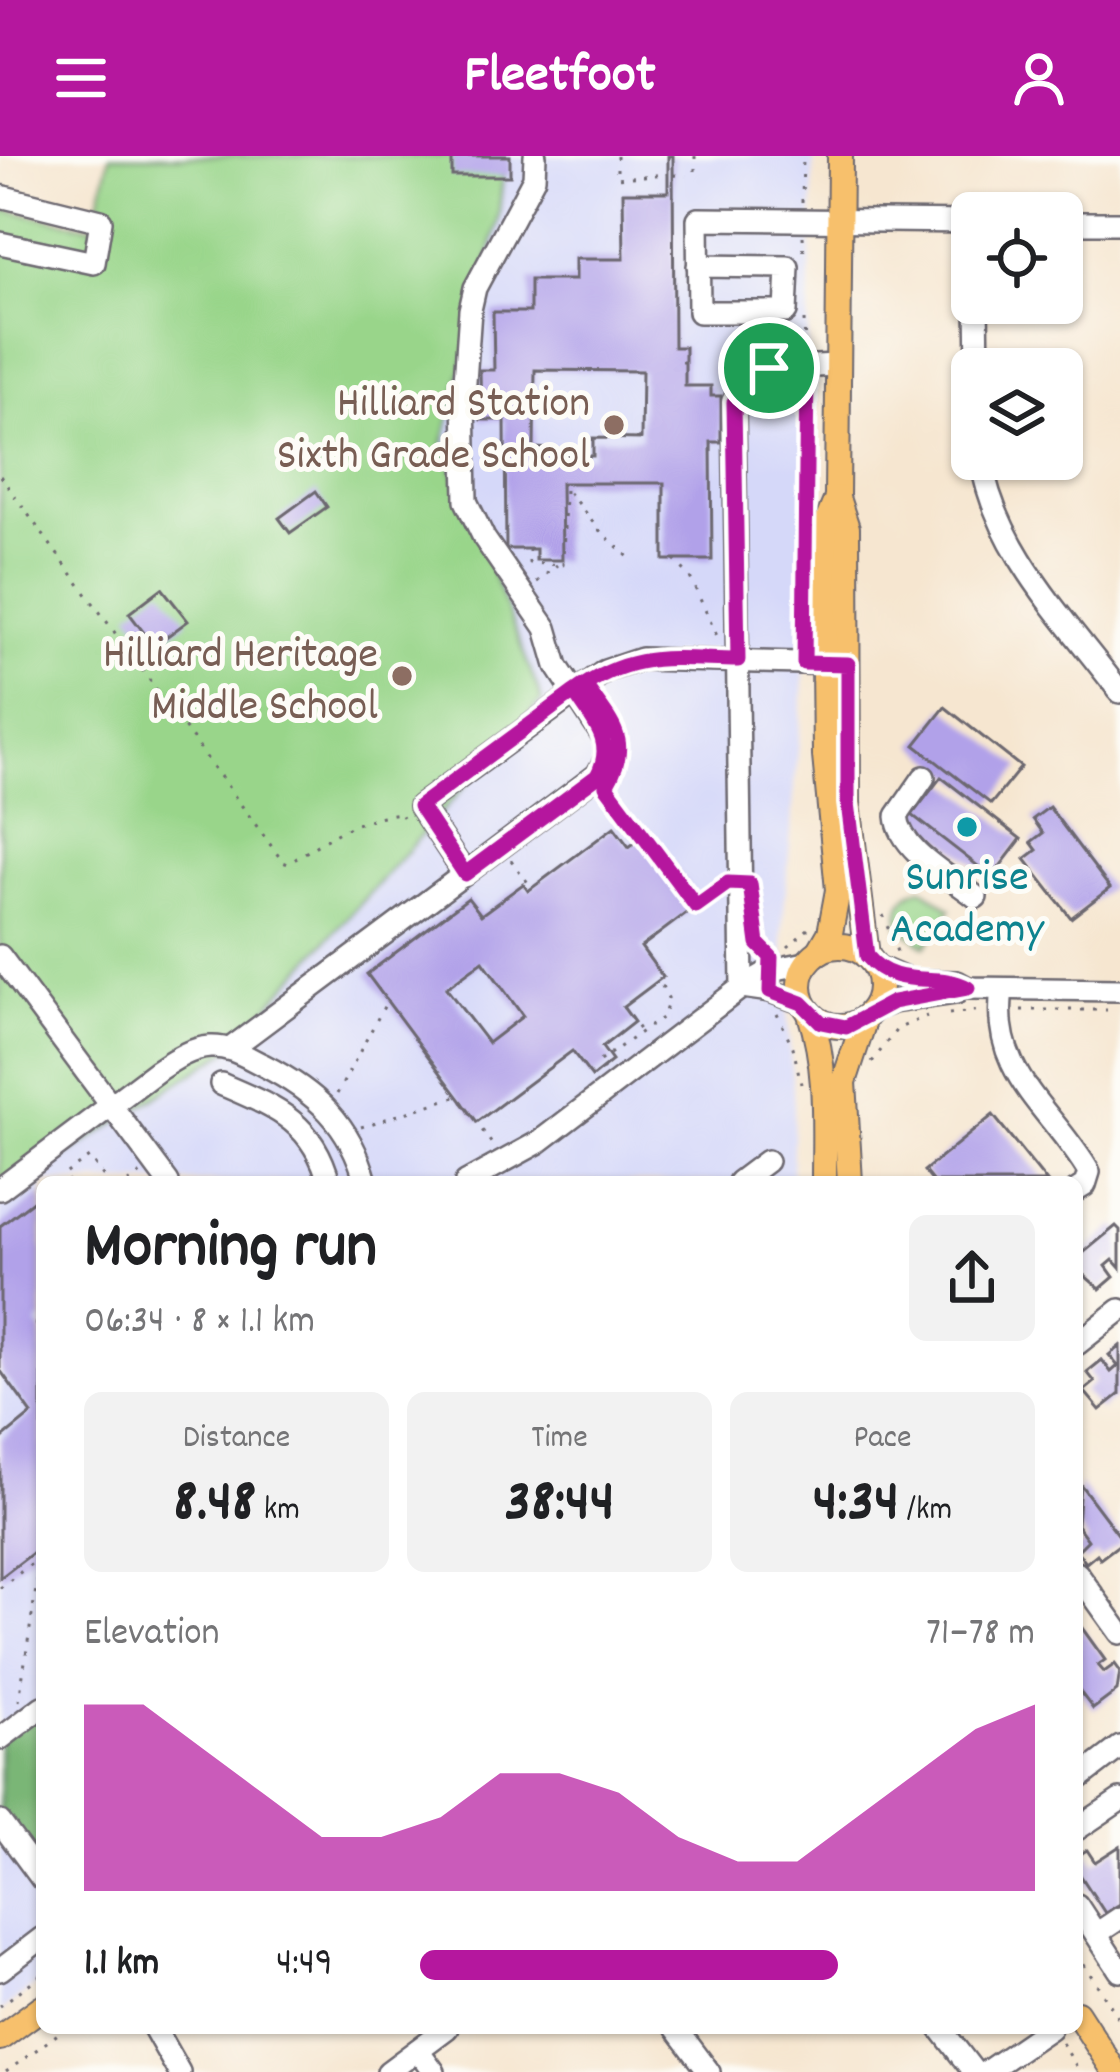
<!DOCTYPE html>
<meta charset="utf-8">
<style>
body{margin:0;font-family:Dekko,sans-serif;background:#f2f2f2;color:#202124;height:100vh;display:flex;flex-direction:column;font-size:45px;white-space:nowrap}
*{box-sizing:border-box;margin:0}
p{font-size:39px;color:#757577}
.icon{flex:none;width:66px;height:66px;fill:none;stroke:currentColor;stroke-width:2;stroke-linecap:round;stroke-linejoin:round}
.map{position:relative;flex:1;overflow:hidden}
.drawer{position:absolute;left:36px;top:1020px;width:1047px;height:858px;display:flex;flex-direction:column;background:#fff;border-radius:18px;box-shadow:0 3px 9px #0004}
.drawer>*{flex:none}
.controls{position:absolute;left:951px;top:36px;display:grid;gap:24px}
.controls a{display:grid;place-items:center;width:132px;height:132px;border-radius:18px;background:#fff;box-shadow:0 3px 9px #0004;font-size:60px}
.pin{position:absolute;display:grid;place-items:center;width:102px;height:102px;color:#fff;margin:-51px;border:6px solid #fff;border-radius:50%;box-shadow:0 3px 12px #0007}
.round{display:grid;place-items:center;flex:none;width:126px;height:126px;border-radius:18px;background:#f2f2f2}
.summary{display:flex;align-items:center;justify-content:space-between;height:204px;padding:0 48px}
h1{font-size:66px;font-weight:700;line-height:90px}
.figures{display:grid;grid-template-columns:repeat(3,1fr);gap:18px;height:204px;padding:12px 48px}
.figures div{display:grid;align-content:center;border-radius:18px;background:#f2f2f2;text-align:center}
.figures b{font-size:60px;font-weight:700}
.figures small{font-size:33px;font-weight:400}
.figures p{font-size:33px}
.chart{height:336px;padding:24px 48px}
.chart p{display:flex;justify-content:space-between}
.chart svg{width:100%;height:216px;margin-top:12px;fill:#b5179e;opacity:.7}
ul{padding:0 48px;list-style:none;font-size:39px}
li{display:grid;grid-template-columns:192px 144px 1fr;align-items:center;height:90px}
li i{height:30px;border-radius:15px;background:#b5179e}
header{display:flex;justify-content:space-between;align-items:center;height:156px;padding:0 48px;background:#b5179e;color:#fff;font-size:54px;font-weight:700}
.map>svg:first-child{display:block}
.built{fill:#d5d8f9}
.green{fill:#99d58a;stroke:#5e7c62;stroke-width:3}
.forest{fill:#7ab676;stroke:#4e6c58;stroke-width:3}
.building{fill:#b1a1e9;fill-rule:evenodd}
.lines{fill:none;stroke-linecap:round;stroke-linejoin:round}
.minor-casing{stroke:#6c676f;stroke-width:26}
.major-casing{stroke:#6c676f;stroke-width:28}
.path{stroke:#6c676f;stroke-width:3;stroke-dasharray:3 9;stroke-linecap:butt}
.minor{stroke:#fff;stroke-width:21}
.major{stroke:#f7c06c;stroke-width:24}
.route-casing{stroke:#fff;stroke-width:24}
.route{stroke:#b5179e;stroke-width:15}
.education-dot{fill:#8d6e63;stroke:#fdfcf7;stroke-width:4.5}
.culture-dot{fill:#0f9aa8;stroke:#fdfcf7;stroke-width:4.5}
.labels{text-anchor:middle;stroke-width:10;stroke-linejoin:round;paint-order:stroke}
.education-label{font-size:45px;fill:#785e54;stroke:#fdfcf7;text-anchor:end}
.culture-label{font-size:45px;fill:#0d838f;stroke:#fdfcf7}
</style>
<header><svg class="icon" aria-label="menu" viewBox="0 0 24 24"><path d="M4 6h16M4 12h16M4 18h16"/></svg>Fleetfoot<svg class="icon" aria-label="person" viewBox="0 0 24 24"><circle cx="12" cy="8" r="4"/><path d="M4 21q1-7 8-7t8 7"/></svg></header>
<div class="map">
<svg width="1120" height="1916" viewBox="0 0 1120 1916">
<rect width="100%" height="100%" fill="#fdfcf7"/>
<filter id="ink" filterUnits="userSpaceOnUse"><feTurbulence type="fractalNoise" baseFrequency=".00833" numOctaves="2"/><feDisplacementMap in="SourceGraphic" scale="24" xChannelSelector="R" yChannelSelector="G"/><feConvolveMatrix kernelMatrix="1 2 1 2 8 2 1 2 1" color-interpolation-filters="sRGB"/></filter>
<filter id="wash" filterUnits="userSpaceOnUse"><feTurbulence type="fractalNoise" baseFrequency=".004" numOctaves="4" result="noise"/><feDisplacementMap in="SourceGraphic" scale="48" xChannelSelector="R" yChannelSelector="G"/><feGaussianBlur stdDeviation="2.7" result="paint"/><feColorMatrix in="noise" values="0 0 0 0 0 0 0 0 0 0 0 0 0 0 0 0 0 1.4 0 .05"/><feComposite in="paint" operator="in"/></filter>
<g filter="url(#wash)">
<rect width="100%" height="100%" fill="#f6e6d0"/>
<polygon class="built" points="110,0 814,0 807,210 804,526 782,777 794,951 792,1026 42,1026 42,1824 0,1856 0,52 93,71"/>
<g class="green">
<polygon points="110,0 505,0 498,66 443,289 542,544 230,893 0,1042 0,53 93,71"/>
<path d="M922 732 951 753 925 790 899 770C898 750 902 737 922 732Z"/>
</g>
<polygon class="forest" points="42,1551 42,1723 0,1666 0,1583"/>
<g id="blocks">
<g class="building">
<rect x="452" y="0" width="58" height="20"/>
<path d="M668 0H673L674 191H685V230H711V240H721V286H711L712 404H664V327H561L562 404H536V393H506L505 264H481L480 214H494L493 156H530V124H575V103H624L623 36H668ZM535 214 642 215 641 283 593 282V300L555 299 553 293 534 292Z"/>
<polygon points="316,335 327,351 290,377 279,362"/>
<polygon points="162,432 188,465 154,490 129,457"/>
<polygon points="945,551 1021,611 991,648 915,589"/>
<polygon points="941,621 1021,683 992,721 912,659"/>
<polygon points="1049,651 1110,732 1071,762 1025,703 1037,694 1031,686 1043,677 1033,663"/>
<path d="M614 671 629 691 649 676 701 746 641 791 663 821 623 851 634 866 602 891 612 905 592 921 572 895 477 966 367 818 468 742 481 759 523 728 528 735ZM483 805 523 860 488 887 446 832Z"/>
<polygon points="993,959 1047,1026 933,1026 924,1015"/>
<polygon points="42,1038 42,1163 36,1168 42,1176 42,1390 0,1422 0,1284 32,1258 0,1214 0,1070"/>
<polygon points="1116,1070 1120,1074 1120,1112 1113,1104 1106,1110 1114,1121 1100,1133 1077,1113 1077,1102"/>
<polygon points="1120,1190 1120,1238 1100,1254 1084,1235 1095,1226 1087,1216 1102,1204 1111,1216 1118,1210 1109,1199"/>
<polygon points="1080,1328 1120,1381 1120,1388 1100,1403 1097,1398 1086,1407 1077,1395 1088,1384 1077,1369"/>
<polygon points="1082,1472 1105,1504 1098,1509 1104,1516 1115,1508 1120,1515 1117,1535 1093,1553 1077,1532 1077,1476"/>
<polygon points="1120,1690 1120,1748 1105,1757 1077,1714 1077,1700 1087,1694 1095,1706"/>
</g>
</g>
</g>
<g filter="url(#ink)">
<use href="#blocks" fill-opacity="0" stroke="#6c676f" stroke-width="3"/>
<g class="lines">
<g class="minor-casing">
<g id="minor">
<polyline points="0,40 101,65 94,107 0,87"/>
<polyline points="1062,67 1120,67"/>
<polyline points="698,110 788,111 786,156 699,156 698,63 972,66"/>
<polyline points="977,147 978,213"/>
<polyline points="768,156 769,212"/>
<path d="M981 303C995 394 1067 465 1120 536"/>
<path d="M924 621 897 660C900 695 950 720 976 741"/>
<polyline points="465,718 420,650 605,515 641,503 841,508"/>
<polyline points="0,800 168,1026"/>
<polyline points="875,810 910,825 957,826 968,832 1120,834"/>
<polyline points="742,831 734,246 745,222 769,212 839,209"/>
<polyline points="742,831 770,835 803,847"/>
<path d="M1002 834C990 918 1051 951 1089 1016L1085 1029 1077 1034"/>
<polyline points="873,853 893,846 956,837"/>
<polyline points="230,893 597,619 606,603 606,585 557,510 546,472 484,382 466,345 464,240 470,154 475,132 534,22 535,0"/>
<path d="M221 928C274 951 313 965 329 1026"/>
<polyline points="466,1026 539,986 742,831 771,814 806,807"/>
<polyline points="739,1026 767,1005"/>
<path d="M0 1033 158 914C173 904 191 892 210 891 230 890 245 900 263 909 316 936 350 967 366 1026"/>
<polyline points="1077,1188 1120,1154"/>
<polyline points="1077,1417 1120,1477"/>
<polyline points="0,1583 42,1551"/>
<polyline points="1077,1624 1120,1591"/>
<polyline points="0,1666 42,1723"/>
<polyline points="1077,1673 1120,1644"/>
<polyline points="1077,1749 1120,1815"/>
<polyline points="1096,1778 1120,1762"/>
<polyline points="0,1814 42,1782"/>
<polyline points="154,1872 179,1916"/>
<polyline points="676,1872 709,1916"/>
<polyline points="940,1872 974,1916"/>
<polyline points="418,1894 434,1916"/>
<polyline points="388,1916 447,1872"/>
<polyline points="986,1916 1050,1872"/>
</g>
</g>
<g class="major-casing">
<g id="major">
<polyline points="840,0 837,342 847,372 848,647 867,800"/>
<circle cx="840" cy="830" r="40"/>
<polyline points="819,796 830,777 838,734 825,600 824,508 825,371 837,342"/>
<path d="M810 858C828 913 824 970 824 1026"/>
<polyline points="850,1026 844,926 865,862"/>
<polyline points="1077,1857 1115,1916"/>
<polyline points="0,1882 42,1851"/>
</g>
</g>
<g class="path">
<polyline points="617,0 617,22 668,18"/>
<polyline points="695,0 695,21"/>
<polyline points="674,19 686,20"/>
<polyline points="802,46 803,0"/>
<polyline points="803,80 804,100"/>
<polyline points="804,164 805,190"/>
<polyline points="682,206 689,206"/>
<path d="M0 320 283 706 288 708C326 683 355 662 401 657L403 661"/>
<polyline points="561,327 599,374 634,406"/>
<polyline points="805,364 806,230"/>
<polyline points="529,393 529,407 563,409 565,332"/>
<polyline points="674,404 689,419 718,482"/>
<polyline points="537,426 557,409"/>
<polyline points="610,634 696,750 722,732"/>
<polyline points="511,704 532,732"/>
<polyline points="883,759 899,801"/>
<polyline points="788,791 808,773"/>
<polyline points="623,851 640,875"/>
<polyline points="1021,854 1107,854"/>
<polyline points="777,858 793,891 801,928"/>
<polyline points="949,858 981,854"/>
<polyline points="872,906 897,873 927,860"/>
<polyline points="604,914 598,906 663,861 669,844 659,824"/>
<polyline points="337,938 387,845"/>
<polyline points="361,971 458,940 494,991"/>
<polyline points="69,1026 64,1019 89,1001 108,1026"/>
<polyline points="128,1026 141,1017"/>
<polyline points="0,1432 40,1401"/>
<polyline points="19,1545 41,1400"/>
<polyline points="1077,1798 1120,1864"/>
<polyline points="0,1850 42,1818"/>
<polyline points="1062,1887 1080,1916"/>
<polyline points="6,1916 66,1872"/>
</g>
<use href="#minor" class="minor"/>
<use href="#major" class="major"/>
</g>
</g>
<g class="lines" filter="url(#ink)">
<g class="route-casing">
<path id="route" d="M769 212 745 222 734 246 738 504C669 503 633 494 574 536 593 565 616 586 597 620L465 718 420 650 574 536 585 529C611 568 634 583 606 630L696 750 728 727 750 728 758 788 771 801 770 835 802 847 821 866 846 871 893 846 968 832C936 814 897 836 867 800L848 647V508L804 507 807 210 769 212"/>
</g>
<use href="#route" class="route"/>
</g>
<g class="education-dot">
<circle cx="614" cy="269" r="12"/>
<circle cx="402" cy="520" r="12"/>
</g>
<circle class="culture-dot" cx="967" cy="671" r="12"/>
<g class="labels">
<g class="education-label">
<text x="590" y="259">Hilliard Station<tspan x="590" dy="52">Sixth Grade School</tspan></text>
<text x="378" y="510">Hilliard Heritage<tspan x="378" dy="52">Middle School</tspan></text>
</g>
<g class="culture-label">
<text x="967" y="733">Sunrise<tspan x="967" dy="52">Academy</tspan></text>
</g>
</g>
</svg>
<div class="controls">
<a><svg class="icon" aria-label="locate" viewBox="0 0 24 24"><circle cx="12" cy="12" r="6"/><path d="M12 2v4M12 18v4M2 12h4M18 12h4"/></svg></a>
<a><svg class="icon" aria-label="layers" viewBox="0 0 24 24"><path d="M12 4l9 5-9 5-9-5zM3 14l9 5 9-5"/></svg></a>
</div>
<div class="pin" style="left:769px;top:212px;background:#1e9e55"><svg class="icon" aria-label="arrive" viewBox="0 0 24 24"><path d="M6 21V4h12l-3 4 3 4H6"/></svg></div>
<section class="drawer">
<div class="summary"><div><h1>Morning run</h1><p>06:34 · 8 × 1.1 km</p></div><a class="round"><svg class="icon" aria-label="share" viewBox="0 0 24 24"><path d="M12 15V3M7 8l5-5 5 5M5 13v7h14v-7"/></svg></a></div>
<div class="figures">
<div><p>Distance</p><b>8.48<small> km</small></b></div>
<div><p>Time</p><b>38:44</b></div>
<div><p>Pace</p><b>4:34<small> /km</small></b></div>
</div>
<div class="chart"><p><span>Elevation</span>71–78 m</p>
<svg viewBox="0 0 160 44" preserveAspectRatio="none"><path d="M0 44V6L10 6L20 15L30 24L40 33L50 33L60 29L70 20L80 20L90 24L100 33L110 38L120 38L130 29L140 20L150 11L160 6V44z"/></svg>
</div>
<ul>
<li><b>1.1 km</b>4:49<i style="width:68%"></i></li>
</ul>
</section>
</div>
